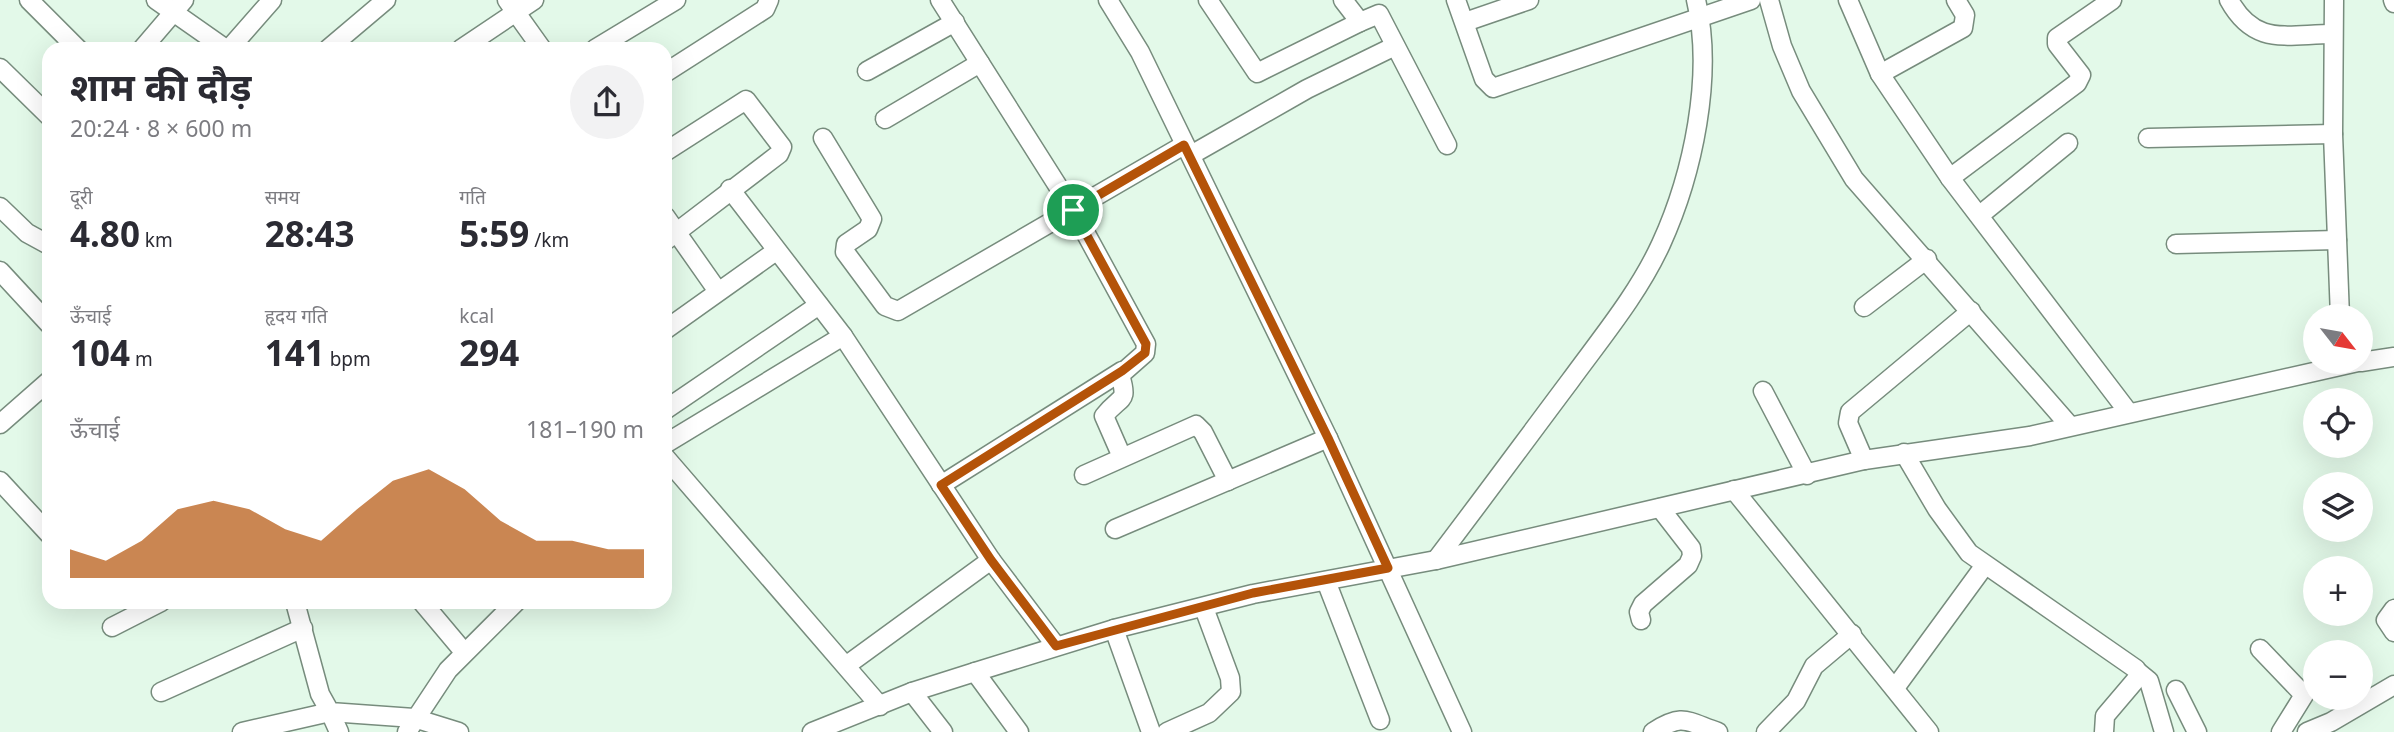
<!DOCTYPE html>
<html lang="hi">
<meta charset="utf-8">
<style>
body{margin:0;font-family:"Noto Sans","Noto Sans Devanagari",sans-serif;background:#f2f2f3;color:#2b2b33;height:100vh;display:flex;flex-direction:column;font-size:26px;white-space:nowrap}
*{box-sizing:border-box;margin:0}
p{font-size:23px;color:#7c7c81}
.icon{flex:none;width:38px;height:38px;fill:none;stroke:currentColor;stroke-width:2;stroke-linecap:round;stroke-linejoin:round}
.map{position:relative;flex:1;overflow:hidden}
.drawer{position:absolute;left:42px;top:42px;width:630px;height:567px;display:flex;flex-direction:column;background:#fff;border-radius:21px;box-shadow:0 7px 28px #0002}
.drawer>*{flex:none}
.needle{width:46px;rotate:121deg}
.tools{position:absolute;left:2303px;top:304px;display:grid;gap:14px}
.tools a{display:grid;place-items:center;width:70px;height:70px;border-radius:50%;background:#fff;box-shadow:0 7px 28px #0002;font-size:35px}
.pin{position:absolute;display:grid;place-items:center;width:60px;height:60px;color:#fff;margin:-30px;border:4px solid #fff;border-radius:50%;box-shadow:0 2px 7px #0007}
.round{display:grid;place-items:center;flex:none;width:74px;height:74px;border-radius:37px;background:#f2f2f3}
.overview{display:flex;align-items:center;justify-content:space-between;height:119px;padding:0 28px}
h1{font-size:38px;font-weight:700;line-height:52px}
.figures{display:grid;grid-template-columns:repeat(3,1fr);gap:10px;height:119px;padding:7px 28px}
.figures div{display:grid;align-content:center}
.figures b{font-size:35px;font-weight:700}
.figures small{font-size:19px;font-weight:400}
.figures p{font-size:19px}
.chart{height:196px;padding:14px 28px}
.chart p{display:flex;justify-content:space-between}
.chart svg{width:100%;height:126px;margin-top:7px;fill:#b45309;opacity:.7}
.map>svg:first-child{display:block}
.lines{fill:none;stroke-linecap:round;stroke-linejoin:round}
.minor-casing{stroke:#778c7d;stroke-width:21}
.minor{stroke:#fff;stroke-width:18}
.route-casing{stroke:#fff;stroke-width:14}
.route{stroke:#b45309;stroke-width:9}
</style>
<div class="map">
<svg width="2394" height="732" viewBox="0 0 2394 732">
<rect width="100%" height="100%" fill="#e3f9e9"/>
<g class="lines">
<g class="minor-casing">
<g id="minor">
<polyline points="29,0 78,49"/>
<polyline points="156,0 226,49"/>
<polyline points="507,0 542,49"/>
<path d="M940 0 1073 210 1146 344 1145 353 1120 375C1129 404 1120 395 1104 416L1122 457"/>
<polyline points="1108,0 1140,52 1328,438 1462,732"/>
<polyline points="1208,0 1257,73 1360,22"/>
<polyline points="1343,0 1360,22 1379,14 1447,145"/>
<polyline points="1456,0 1484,79 1493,88 1751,0"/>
<polyline points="1769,0 1782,46 1801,91 1854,179 2070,426"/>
<polyline points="1848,0 1880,74 1950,178 2129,413"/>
<path d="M2229 0C2255 47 2286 34 2333 34"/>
<polyline points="2334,0 2333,134 2340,317"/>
<polyline points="2393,0 2394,3"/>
<polyline points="1465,22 1529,0"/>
<polyline points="142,49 184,0"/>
<polyline points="229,49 272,0"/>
<polyline points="328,49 386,0"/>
<polyline points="461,49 534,0"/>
<polyline points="595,49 676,0"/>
<polyline points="0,68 49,116"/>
<polyline points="867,71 955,22"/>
<polyline points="665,73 765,9 769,0"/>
<polyline points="1880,74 1963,28 1965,15 1956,0"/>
<polyline points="885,119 980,63"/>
<polyline points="823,138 872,219 868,229 846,244 845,252 885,306 898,311 1184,145"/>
<polyline points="2148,138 2333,134"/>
<polyline points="665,152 746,100 782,147 779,154 665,241"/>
<polyline points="1191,155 1307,89 1395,46"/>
<polyline points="1950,178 2077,83 2081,75 2057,44 2057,38 2112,0"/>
<polyline points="730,189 843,336 991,560 1056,646"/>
<polyline points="0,207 27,233 49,245"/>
<polyline points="1980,215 2068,143"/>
<polyline points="665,216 717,290"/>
<polyline points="2176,244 2337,240"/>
<polyline points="0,271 49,324"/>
<polyline points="1864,307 1927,259"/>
<polyline points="665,330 776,251"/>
<polyline points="2361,362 2394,357"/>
<polyline points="1763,391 1807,475"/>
<polyline points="665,410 819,305"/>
<polyline points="0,424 49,381"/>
<polyline points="665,444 843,336"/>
<polyline points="1904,453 1937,509 1969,553 2136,669 2139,676 2105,716 2104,732"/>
<polyline points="665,457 880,706"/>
<polyline points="1864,460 1848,423 1850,412 1971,311"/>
<polyline points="1084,475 1196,425 1203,432 1228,481"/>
<polyline points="0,481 49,534"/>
<polyline points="941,485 1122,371"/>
<polyline points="1734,490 1929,732"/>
<polyline points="1115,529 1328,438"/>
<path d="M1436 560C1481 501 1525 441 1570 381 1602 337 1638 294 1661 244 1693 174 1714 75 1696 0"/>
<polyline points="1326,581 1380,720"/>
<polyline points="295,602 320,694 330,712 414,718 459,732"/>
<polyline points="422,602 464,652"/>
<polyline points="2394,609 2386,620 2394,632"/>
<polyline points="1641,620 1639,612 1643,604 1688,565 1692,556 1691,548 1660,508"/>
<polyline points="112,627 161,602"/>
<polyline points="1114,629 1151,732"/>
<polyline points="2260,649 2304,695 2281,732"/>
<polyline points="847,665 991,560"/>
<polyline points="975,672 1019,732"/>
<polyline points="2138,672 2149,681 2164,732"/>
<polyline points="1895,688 1985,565"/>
<polyline points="2176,690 2197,732"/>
<polyline points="161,692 303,628"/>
<polyline points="912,692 943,732"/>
<polyline points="242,732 330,712 339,732"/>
<polyline points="407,732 448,670 516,602"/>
<polyline points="812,732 912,692 975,672 1114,629 1253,594 1436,560 1864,460 2030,436 2358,362"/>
<polyline points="1167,732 1209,713 1231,692 1230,678 1204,608"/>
<path d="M1653 732C1683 713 1686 721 1718 732"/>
<polyline points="1766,732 1796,701 1814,666 1852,634"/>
<polyline points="2307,732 2331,722 2394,685"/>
</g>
</g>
<use href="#minor" class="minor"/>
</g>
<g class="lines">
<g class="route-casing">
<polygon id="route" points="1184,145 1328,438 1388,568 1253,593 1056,646 991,560 941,485 1122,371 1145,353 1146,344 1073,210"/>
</g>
<use href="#route" class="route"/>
</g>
</svg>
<div class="tools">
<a><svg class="needle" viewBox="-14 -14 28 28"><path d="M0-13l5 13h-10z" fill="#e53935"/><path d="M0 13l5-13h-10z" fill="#7c7c81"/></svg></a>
<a><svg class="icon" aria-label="locate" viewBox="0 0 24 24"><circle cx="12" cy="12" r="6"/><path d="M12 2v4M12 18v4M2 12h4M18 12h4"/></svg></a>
<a><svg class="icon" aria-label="layers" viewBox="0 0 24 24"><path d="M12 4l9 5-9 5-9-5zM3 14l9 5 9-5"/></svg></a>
<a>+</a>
<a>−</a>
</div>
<div class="pin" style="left:1073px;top:210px;background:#1e9e55"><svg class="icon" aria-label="arrive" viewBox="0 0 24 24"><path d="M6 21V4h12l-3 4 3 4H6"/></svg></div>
<section class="drawer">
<div class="overview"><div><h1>शाम की दौड़</h1><p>20:24 · 8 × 600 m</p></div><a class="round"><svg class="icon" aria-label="share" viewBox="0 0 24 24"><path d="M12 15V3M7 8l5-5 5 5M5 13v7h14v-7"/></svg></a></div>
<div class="figures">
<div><p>दूरी</p><b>4.80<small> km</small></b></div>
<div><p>समय</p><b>28:43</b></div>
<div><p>गति</p><b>5:59<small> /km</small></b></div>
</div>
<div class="figures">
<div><p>ऊँचाई</p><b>104<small> m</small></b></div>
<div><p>हृदय गति</p><b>141<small> bpm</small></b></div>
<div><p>kcal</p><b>294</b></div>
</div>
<div class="chart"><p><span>ऊँचाई</span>181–190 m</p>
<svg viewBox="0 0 160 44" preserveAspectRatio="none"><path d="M0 44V34L10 38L20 31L30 20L40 17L50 20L60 27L70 31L80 20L90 10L100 6L110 13L120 24L130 31L140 31L150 34L160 34V44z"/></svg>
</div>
</section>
</div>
